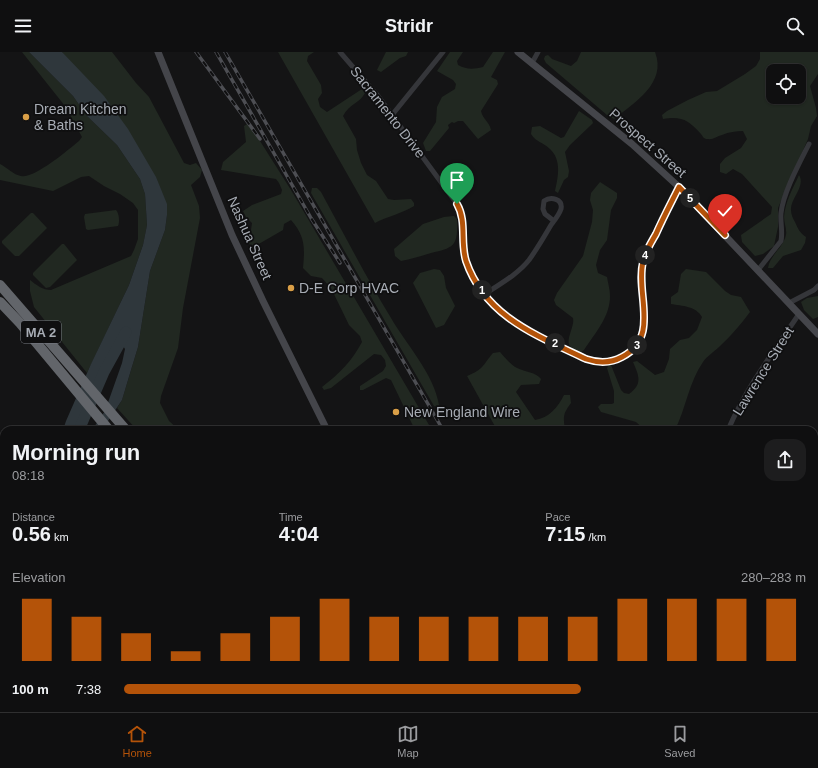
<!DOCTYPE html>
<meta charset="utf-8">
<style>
body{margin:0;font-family:Helvetica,sans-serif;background:#1d1d1e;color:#f1f3f6;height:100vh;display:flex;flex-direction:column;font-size:15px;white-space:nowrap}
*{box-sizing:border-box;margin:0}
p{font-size:13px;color:#9b9c9f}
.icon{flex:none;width:22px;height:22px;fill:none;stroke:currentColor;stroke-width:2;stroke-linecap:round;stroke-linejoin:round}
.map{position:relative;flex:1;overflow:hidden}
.details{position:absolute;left:0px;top:374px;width:818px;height:286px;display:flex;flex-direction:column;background:#0f0f10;border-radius:12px 12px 0 0;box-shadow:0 1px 3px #0004,0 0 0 1px #2f2f30}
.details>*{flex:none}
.controls{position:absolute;left:766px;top:12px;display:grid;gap:8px}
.controls a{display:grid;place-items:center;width:40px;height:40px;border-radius:8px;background:#0f0f10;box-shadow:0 1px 3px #0004,0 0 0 1px #2f2f30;font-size:20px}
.pin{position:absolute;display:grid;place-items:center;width:34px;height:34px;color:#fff;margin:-41px -17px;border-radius:50% 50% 50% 0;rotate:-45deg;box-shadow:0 0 4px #0007}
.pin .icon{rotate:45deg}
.km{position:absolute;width:20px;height:20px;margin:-10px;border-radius:50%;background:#222;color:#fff;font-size:11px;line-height:20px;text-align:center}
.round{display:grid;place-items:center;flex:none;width:42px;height:42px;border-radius:12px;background:#1d1d1e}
.summary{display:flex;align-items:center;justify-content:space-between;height:68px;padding:0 12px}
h1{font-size:22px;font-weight:700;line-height:30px}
.figures{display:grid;grid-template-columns:repeat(3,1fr);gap:6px;height:68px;padding:4px 12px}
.figures div{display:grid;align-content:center}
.figures b{font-size:20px;font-weight:700}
.figures small{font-size:11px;font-weight:400}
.figures p{font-size:11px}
.chart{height:112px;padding:8px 12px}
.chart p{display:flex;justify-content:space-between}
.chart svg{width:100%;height:72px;margin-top:4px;stroke:#b45309;stroke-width:6}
ul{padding:0 12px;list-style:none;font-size:13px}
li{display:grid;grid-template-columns:64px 48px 1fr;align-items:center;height:30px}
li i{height:10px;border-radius:5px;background:#b45309}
header{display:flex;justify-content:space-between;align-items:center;height:52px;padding:0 12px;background:#0f0f10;font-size:18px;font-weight:700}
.menu{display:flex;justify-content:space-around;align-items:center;height:56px;border-top:1px solid #2f2f30;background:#0f0f10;font-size:11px;color:#9b9c9f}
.menu a{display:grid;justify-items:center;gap:2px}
.menu .active{color:#b45309}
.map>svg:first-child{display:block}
.green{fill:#212821;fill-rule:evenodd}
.water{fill:#2f373c}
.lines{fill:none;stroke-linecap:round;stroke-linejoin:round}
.river{stroke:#2f373c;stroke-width:11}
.minor{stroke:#35363a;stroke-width:5}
.tertiary{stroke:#35363a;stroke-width:7}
.secondary{stroke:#44454a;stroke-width:7}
.motorway{stroke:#62656a;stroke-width:10}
.rail-casing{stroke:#4d4e53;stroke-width:3.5}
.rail{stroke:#0f0f10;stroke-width:2;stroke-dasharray:6;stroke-linecap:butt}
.route-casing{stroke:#fff;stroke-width:8}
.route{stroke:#b45309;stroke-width:5}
.poi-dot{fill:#da9f47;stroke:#0f0f10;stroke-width:1.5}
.labels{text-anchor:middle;stroke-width:3.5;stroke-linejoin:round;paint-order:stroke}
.shield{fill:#0f0f10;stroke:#797d83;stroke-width:1}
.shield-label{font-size:13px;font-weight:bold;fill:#a7acb4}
.poi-label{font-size:14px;fill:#a7acb4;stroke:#0f0f10;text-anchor:start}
.street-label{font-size:14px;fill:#a7acb4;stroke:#0f0f10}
</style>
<header><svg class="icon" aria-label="menu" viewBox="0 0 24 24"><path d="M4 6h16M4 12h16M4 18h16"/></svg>Stridr<svg class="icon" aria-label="search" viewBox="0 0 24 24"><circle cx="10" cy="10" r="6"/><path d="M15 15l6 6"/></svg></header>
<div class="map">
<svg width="818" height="660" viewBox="0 0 818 660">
<rect width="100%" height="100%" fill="#141415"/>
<g class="green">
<path d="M22 0H29L73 44 87 64 117 93 140 127 145 142 147 173 143 193 129 233 87 321 34 255 30 239V228C36 233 43 238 51 238L131 204 134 198 138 187V158L133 151 120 142 104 134 89 124 81 125 53 139 0 128V112C6 115 14 123 21 124 34 127 68 98 79 89L82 85 65 54Z"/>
<polygon points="62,0 112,0 136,31 149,45 184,111 190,113 196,111 202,118 200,125 191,133 199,154 200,166 183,256 178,296 161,344 160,351 169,369 179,378 137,378 117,356 122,348 138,295 150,219 165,178 167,163"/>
<path d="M278 0H314L308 4 307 9 321 33 322 41 318 47 320 55 327 60 362 37 365 41C360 51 349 52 343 64L356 87 357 98 361 111 367 123 376 129 388 147 394 148 411 147 414 151V154C401 162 388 164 375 171Z"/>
<polygon points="386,0 408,0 406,4 400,6 381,20 377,18"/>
<path d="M450 0H463L457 9 458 13C467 18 474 17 483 15L493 0H505L491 25 497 28 498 32 481 59C483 68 489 69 491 78L478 87 463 69H458L454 71 452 70 448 73 449 76 430 99H426L423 91 436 70 437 55 442 45 455 37 456 32 453 28 437 19Z"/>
<path d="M581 0H655C667 31 635 50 614 67L607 63 546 11 544 7 545 4 548 3 552 7 571 14 577 9Z"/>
<path d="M760 0H818V22L810 34 816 56 817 64 811 74 808 87 778 156V175L774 194 763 202 755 204 742 190 741 183 771 162 772 155 742 122 733 117 726 122 720 120V112L725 106 741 96 747 87 743 79C736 79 729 80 722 83 717 84 713 88 708 87 704 87 703 85 701 82 688 68 682 64 663 67L662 63 667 59 688 48 706 40 717 39 745 22 756 14 760 7ZM773 19H799V45H773Z"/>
<path d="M579 59 592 68 593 71 591 73 570 93 565 100 569 119 568 125 564 128 558 141 555 139C558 126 562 108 550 97 543 90 537 91 531 82L532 75 540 74 561 86 564 85Z"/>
<path d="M247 72 260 89 291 138 432 378H415L391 328 386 326 363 338H360V334L383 319 386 314 385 308 381 303 374 302 331 336 324 338 322 335C339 322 352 309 362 290L360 284 349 273 331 236 322 226 311 224 303 216C305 195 305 184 291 168L284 172 283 178 257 193 252 194 249 192 252 171 246 165 243 159 252 153 281 142 282 138 279 131 276 127 221 118 223 110 246 90 244 74Z"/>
<path d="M799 123C806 134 790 147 791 158 791 162 793 167 795 170 798 177 800 181 806 185L805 191 801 198 783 204 773 216H768C770 203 783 196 786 183 787 177 784 171 784 165 785 150 793 136 799 123Z"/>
<path d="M600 130 617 141V146L611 158 607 188 600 198 596 213 598 221 607 225C608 231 610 238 610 244 610 265 595 281 584 298L581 300C578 299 572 297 570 294 565 288 575 274 573 266L556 253 554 248 557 241 583 204 592 170 593 158 590 148 591 141Z"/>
<path d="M312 136H317L321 140C344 182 366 225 391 266 406 292 434 322 439 353L437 355 434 354 311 141Z"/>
<path d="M116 158C119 161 120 170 118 174L88 178 86 177 84 165 85 162Z"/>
<polygon points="31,161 33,161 47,176 19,204 15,204 2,191 2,189"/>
<path d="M454 164 457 167C458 193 455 196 431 201 421 204 412 207 401 209L395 204 394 197 423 172 444 165Z"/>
<polygon points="62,192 64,192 77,208 50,235 46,236 33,223 33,221"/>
<polygon points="434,217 440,218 444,224 446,236 455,254 444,273 436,276 413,231 420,221"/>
<path d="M686 217 706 220 725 239 731 243 741 245 750 260C741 272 730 285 719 295 714 300 707 304 703 310 689 330 686 356 675 378H645L636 370 601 360 598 355 601 352H612L614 351V339L607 316 609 313H611L621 338 624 341 629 342C643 332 639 324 633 310L637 309 655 323 664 320 669 307 670 297 680 288 689 286 697 278 702 265C696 254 682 254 671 252V245L678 240 681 222Z"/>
<polygon points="818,244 818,265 813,267 804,258 801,250 807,246"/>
<path d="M500 300C505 306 511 313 517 316 525 320 536 320 541 327L539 332 521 333 516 340 535 368C549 366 558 355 564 343H570L571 351C563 362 563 364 565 378H497L467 324C484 317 482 314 493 301Z"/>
<polygon points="0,381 4,383 4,415 1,416"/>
<polygon points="4,418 4,472 0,462 0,424 3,423 2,419"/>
<polygon points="4,508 4,524 0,526 0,510"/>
<polygon points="814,600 818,601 818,660 786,660 788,656 814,656"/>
<polygon points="49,656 69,656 70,660 50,660"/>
<polygon points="88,656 158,656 162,660 89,660"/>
<polygon points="241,656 309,656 312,660 244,660"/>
</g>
<g class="water">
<polygon points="29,0 62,0 104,44 128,77 156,125 167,152 167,163 165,178 150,219 138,295 131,318 122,348 102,378 92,378 105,359 122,311 125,297 122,292 116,293 111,298 89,343 77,378 63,378 66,369 91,312 129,233 143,193 147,173 145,142 140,127 117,93 87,64 73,44"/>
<polygon points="69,656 88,656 89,660 70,660"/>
</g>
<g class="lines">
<polyline class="river" points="79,378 104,320 126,280"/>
<g class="minor">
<path d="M340 0 378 44 457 152C465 166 461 181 463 197 465 211 472 224 480 235 488 247 498 258 509 266 522 277 538 284 554 291 566 297 579 305 593 309 619 315 641 296 644 271L642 211 646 200 679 135"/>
<polyline points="532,11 538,0"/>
<polyline points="392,63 443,0"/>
<path d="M758 218 781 189C783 179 780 170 781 161 783 141 800 110 809 92"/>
<path d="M485 242C500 232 518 222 529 208 537 197 544 185 551 173 554 169 559 163 561 157 563 147 551 144 544 149L543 157 545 162 554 169"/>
<polyline points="789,251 814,238 818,234"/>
<path d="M728 378C746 336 774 299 799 262"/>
<polyline points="814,528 818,517"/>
<polyline points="717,656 721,660"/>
<polyline points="632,660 634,656"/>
</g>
<polyline class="tertiary" points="6,656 11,660"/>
<g class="secondary">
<polyline points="158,0 232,183 263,249 327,378"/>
<polyline points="518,0 632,92 679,135 818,282"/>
<polyline points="463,656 465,660"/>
</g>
<g class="motorway">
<polyline points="0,233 126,378"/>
<polyline points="0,250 20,271 109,378"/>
<polyline points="327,656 330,660"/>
<polyline points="354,656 357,660"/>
</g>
<g class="rail-casing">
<g id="rail">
<polyline points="196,0 260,87"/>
<polyline points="216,0 311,166 340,211"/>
<polyline points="225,0 443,378"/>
<polyline points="599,656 601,660"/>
</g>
</g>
<use href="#rail" class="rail"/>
</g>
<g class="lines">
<g class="route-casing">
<path id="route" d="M457 152C467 169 460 190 466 209 485 265 538 284 586 307 598 311 611 311 622 305 661 285 635 241 643 210 645 200 651 191 656 182 663 166 671 151 679 135L725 183"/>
</g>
<use href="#route" class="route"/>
</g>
<g class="poi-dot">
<circle cx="26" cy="65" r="4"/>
<circle cx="291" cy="236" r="4"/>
<circle cx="396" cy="360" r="4"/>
</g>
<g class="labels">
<rect class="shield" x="21" y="269" width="40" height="22" rx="3"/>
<g class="shield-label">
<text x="41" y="285">MA 2</text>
</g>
<g class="poi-label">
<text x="34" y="62">Dream Kitchen<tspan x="34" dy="16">&amp; Baths</tspan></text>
<text x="299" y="241">D-E Corp HVAC</text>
<text x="404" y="365">New England Wire</text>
</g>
<g class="street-label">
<text transform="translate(388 60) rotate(52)" y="5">Sacramento Drive</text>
<text transform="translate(648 91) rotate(41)" y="5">Prospect Street</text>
<text transform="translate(250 186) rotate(66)" y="5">Nashua Street</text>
<text transform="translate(763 319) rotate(-58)" y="5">Lawrence Street</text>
</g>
</g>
</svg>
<div class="controls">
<a><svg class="icon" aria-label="locate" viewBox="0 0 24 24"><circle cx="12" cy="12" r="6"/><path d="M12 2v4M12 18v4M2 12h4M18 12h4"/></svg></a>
</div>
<div class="pin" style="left:457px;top:152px;background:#1e9e55"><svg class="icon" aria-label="arrive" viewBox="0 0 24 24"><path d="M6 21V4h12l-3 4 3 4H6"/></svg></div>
<div class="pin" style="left:725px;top:183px;background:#d93025"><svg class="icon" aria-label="check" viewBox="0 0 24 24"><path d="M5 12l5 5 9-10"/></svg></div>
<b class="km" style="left:482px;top:238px">1</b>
<b class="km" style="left:555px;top:291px">2</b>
<b class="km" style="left:637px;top:293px">3</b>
<b class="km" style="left:645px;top:203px">4</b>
<b class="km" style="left:690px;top:146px">5</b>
<section class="details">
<div class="summary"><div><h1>Morning run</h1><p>08:18</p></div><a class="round"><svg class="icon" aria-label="share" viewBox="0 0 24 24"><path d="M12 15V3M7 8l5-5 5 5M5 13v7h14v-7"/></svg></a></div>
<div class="figures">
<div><p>Distance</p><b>0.56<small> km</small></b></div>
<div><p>Time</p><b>4:04</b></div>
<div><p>Pace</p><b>7:15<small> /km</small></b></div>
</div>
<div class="chart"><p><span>Elevation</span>280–283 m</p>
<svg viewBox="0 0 160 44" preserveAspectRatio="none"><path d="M5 44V6M15 44V17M25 44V27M35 44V38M45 44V27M55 44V17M65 44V6M75 44V17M85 44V17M95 44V17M105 44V17M115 44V17M125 44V6M135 44V6M145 44V6M155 44V6"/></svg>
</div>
<ul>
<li><b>100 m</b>7:38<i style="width:67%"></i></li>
</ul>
</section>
</div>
<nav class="menu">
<a class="active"><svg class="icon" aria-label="home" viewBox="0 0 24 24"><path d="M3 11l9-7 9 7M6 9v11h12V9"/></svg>Home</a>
<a><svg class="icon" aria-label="map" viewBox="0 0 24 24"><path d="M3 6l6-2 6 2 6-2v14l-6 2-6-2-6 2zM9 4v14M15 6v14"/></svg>Map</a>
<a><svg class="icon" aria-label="saved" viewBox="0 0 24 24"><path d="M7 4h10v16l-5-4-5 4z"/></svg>Saved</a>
</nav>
